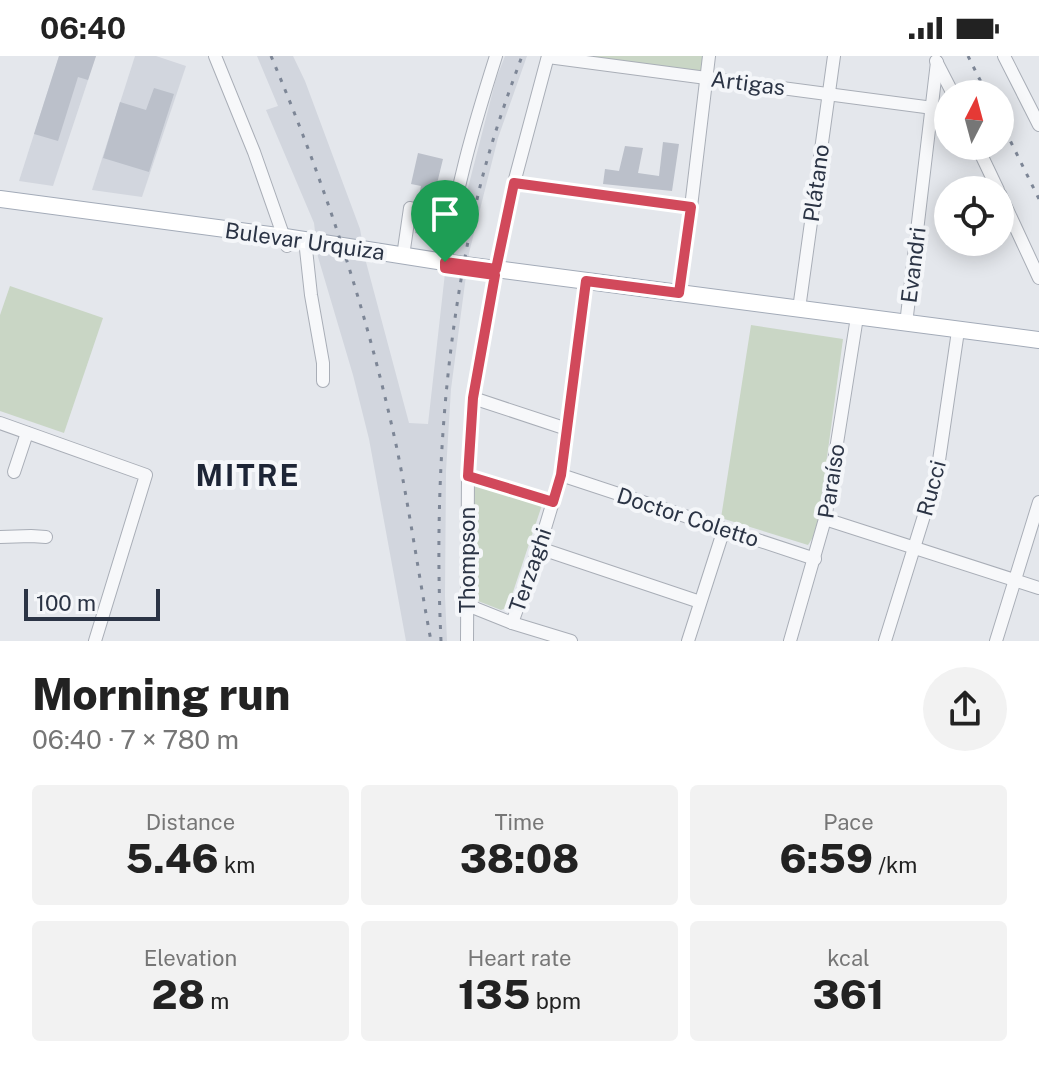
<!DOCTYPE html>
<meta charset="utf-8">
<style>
body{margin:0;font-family:"Public Sans",sans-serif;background:#f2f2f2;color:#222;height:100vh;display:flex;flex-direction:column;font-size:30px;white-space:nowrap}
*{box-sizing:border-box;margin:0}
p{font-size:26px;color:#767676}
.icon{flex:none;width:44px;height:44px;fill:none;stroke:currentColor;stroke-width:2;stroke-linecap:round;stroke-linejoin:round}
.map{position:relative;height:585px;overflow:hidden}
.side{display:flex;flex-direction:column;background:#fff;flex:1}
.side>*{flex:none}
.needle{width:52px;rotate:6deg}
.tools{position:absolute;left:934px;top:24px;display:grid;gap:16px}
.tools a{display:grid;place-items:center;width:80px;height:80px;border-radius:50%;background:#fff;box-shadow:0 4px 20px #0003;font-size:40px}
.scale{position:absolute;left:24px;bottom:20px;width:136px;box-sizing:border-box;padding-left:8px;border:4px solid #2b3445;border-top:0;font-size:22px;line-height:28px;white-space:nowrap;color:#2b3445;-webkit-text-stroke:6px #f4f6f9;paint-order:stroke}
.pin{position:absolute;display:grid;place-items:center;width:68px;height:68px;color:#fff;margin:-82px -34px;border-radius:50% 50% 50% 0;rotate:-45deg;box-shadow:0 0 8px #0007}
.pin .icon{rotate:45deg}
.round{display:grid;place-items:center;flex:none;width:84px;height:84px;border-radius:42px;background:#f2f2f2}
.headline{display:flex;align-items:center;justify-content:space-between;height:136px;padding:0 32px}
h1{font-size:44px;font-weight:800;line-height:60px}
.metrics{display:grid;grid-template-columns:repeat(3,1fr);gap:12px;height:136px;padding:8px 32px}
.metrics div{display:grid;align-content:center;border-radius:8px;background:#f2f2f2;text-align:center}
.metrics b{font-size:40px;font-weight:800}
.metrics small{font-size:22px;font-weight:400}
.metrics p{font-size:22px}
.status{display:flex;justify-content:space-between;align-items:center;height:56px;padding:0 40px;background:#fff;direction:ltr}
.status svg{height:22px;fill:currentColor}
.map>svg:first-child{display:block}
.built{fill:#d2d6de}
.green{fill:#c9d6c5}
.building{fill:#bbc0ca}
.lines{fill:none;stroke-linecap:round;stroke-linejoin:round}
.minor-casing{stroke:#a9aeb7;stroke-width:14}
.major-casing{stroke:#a3abb8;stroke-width:18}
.minor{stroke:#f7f8fa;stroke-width:12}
.major{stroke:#fff;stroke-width:16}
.rail{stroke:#7d8696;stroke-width:3;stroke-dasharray:4 8;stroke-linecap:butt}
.route-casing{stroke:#fff;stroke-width:16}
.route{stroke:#d1495b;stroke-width:10}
.labels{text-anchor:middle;stroke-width:8;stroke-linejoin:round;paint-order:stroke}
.street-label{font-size:22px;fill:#2b3445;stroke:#f4f6f9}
.district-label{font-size:30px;font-weight:bold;letter-spacing:2px;fill:#1d2536;stroke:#f4f6f9}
</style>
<div class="status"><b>06:40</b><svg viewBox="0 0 49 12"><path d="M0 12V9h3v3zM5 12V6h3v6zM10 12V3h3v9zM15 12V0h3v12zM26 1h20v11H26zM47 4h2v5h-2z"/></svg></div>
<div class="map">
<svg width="1039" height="585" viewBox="0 0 1039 585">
<rect width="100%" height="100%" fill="#e4e7ec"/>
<g class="built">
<polygon points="59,0 96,0 53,130 19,125"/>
<polygon points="135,0 156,0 186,10 142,141 92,134"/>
<polygon points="257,0 293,0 305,25 360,173 366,206 409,367 428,368 445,217 450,217 453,190 496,23 505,0 527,0 498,82 469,197 451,333 446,415 445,540 447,585 406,585 369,383 353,319 318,201 314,167 266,54 278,50"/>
</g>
<g class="green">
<polygon points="548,0 709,0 707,21"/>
<polygon points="10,230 103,262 64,377 0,355 0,259"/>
<polygon points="751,269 843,283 817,475 808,489 721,462"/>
<polygon points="478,427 542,449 508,551 501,554 478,545 475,534 473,428"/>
</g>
<g class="building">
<polygon points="59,0 96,0 88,24 78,21 58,85 34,78"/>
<polygon points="154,32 174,38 149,116 103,102 120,46 146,54"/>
<polygon points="663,86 679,88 672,135 603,128 605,113 619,115 625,90 643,92 638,117 659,120"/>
<polygon points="418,97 443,103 432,148 418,145 421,130 411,128"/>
<polygon points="417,163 428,166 425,179 415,177"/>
</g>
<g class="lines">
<g class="minor-casing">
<g id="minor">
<polyline points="215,0 254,96 287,190"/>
<polyline points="1004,0 1039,69"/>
<polyline points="548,1 948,54"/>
<polyline points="936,5 953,38"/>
<polyline points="977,90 998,134"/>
<polyline points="514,127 691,151"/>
<polyline points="1000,138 1039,222"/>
<polyline points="305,184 311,239 323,307 323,325"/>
<polyline points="403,200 410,152 453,163"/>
<path d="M445 212C452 143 475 66 496 0"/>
<polyline points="679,237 691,151 709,0"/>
<polyline points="799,253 834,0"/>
<polyline points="906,268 937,6"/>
<polyline points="473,342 567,373"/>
<polyline points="0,367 146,419 95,585"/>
<polyline points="14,416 27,377"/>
<polyline points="561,419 815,503"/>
<polyline points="468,420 553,446"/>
<polyline points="825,463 1039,532"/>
<polyline points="0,481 31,480 46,481"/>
<polyline points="539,492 700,546"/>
<polyline points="467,549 512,567 571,585"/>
<polyline points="512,567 539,492 561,419 586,225"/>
<polyline points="467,585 468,420 473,342 496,213 514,127 548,0"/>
<polyline points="688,585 724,473"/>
<polyline points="790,585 825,463 857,261"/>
<polyline points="885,585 937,418 958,275"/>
<polyline points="996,585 1039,446"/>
</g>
</g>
<g class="major-casing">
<polyline id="major" points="0,143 285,181 457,208 1039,284"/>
</g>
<use href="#minor" class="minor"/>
<use href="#major" class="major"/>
<g class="rail">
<path d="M271 0C325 127 368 259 397 393 410 457 419 521 431 585"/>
<polyline points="968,0 987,38"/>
<polyline points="1000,64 1039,143"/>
<path d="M441 585C434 436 444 285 478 139 489 92 505 46 522 0"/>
</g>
</g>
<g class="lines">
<g class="route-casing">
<polygon id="route" points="514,127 691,151 679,237 586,225 561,419 553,446 468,420 473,342 495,219 445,212 445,206 496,213"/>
</g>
<use href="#route" class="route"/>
</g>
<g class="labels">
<g class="street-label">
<text transform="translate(748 27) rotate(7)" y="8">Artigas</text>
<text transform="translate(816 127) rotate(-82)" y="8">Plátano</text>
<text transform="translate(305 185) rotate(8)" y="8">Bulevar Urquiza</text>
<text transform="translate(913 209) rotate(-83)" y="8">Evandri</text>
<text transform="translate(831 425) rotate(-81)" y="8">Paraíso</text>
<text transform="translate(931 432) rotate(-75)" y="8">Rucci</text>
<text transform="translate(688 461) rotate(18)" y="8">Doctor Coletto</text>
<text transform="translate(467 504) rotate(-90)" y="8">Thompson</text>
<text transform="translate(530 514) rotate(-71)" y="8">Terzaghi</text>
</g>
<g class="district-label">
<text x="248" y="430">MITRE</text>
</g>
</g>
</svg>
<div class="tools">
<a><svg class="needle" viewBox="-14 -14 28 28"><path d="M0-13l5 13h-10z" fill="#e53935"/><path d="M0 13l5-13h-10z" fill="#767676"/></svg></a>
<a><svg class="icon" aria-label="locate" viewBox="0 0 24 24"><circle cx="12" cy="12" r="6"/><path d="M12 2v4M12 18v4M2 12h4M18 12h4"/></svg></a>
</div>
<div class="scale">100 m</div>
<div class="pin" style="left:445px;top:206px;background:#1e9e55"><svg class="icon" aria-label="arrive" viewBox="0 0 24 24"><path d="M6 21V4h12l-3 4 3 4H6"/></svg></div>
</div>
<section class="side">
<div class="headline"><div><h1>Morning run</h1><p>06:40 · 7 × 780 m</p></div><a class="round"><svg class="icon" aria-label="share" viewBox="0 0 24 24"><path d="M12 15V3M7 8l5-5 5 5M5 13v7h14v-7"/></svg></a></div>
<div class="metrics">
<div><p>Distance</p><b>5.46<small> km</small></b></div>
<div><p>Time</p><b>38:08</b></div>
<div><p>Pace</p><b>6:59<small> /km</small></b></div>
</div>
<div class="metrics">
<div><p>Elevation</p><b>28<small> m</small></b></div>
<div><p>Heart rate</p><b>135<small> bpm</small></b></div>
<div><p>kcal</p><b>361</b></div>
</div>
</section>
